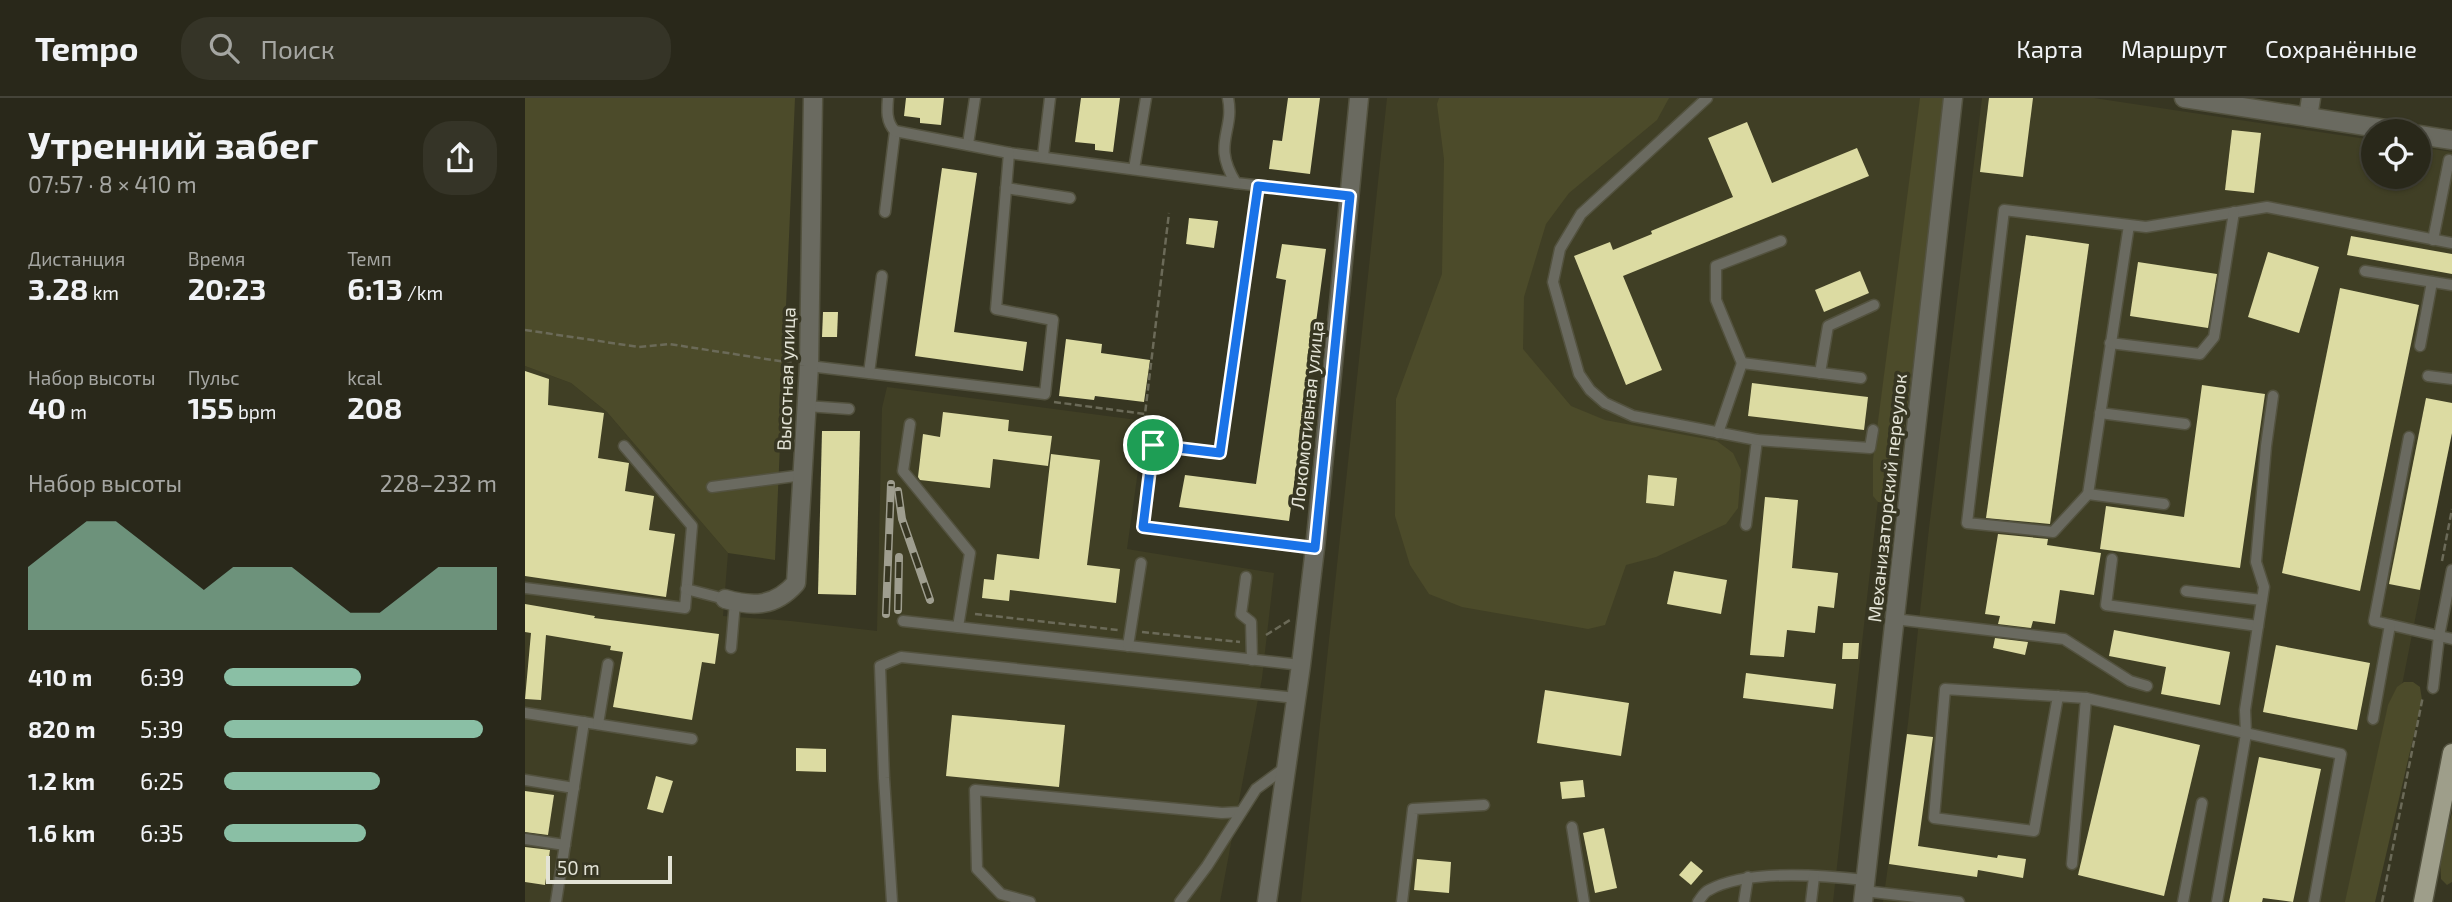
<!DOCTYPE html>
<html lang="ru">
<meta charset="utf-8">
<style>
body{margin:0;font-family:"Exo 2",sans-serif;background:#353427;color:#f1f3f6;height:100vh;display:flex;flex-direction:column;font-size:26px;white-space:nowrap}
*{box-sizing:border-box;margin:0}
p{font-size:23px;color:#a5a6a2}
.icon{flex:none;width:38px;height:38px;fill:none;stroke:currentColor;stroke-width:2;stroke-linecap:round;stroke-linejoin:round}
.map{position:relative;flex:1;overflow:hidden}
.details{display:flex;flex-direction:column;background:#29281a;width:525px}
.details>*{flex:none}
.buttons{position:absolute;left:1836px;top:21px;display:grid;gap:14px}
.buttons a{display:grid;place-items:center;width:70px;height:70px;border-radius:50%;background:#29281a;box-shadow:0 2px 5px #0004,0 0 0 2px #454439;font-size:35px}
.scale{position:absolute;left:21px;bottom:18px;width:126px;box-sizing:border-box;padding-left:7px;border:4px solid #e3e3d6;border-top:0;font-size:19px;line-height:24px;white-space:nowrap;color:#e3e3d6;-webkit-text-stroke:5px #373622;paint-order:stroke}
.pin{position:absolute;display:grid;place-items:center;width:60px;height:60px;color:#fff;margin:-30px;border:4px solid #fff;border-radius:50%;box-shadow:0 2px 7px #0007}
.round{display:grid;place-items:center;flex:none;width:74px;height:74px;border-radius:28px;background:#353427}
.head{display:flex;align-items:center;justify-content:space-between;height:119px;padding:0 28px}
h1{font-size:38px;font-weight:700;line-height:52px}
.metrics{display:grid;grid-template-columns:repeat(3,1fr);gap:10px;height:119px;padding:7px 28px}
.metrics div{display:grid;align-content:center}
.metrics b{font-size:30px;font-weight:700}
.metrics small{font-size:19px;font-weight:400}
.metrics p{font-size:19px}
.chart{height:196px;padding:14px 28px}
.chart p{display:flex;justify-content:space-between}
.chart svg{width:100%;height:126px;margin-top:7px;fill:#8abfa5;opacity:.7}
ul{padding:0 28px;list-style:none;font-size:23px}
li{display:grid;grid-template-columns:112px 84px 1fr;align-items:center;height:52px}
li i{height:18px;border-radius:9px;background:#8abfa5}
header{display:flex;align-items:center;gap:42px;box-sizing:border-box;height:98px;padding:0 35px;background:#29281a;border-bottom:2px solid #454439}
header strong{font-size:33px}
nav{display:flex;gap:38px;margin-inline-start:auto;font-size:24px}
.search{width:490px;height:63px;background:#353427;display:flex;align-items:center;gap:18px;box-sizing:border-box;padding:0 24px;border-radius:28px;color:#a5a6a2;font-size:26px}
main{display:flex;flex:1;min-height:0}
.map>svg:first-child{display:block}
.built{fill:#403f25}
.green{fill:#4c4b2a}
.building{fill:#dcdba2}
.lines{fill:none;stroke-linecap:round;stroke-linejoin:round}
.service-casing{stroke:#53523f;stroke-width:13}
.minor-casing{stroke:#53523f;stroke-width:21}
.tertiary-casing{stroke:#53523f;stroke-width:21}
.primary-casing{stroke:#53523f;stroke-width:21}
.path{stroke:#6b6a58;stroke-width:2.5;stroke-dasharray:7 3.5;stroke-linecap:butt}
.service{stroke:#6a6a60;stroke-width:10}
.minor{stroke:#6a6a60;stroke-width:18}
.tertiary{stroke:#6a6a60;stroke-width:18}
.primary{stroke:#9e9e8a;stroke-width:18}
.rail-casing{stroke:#9f9e8f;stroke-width:8}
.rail{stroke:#373622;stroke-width:5;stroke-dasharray:16;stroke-linecap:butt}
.route-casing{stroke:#fff;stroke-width:14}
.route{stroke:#1a73e8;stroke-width:9}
.labels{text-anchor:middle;stroke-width:7;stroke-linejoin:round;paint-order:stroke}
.street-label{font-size:19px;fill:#e3e3d6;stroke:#373622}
</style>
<header>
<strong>Tempo</strong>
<div class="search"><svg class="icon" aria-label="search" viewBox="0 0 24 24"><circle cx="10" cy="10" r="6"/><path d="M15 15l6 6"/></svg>Поиск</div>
<nav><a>Карта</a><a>Маршрут</a><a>Сохранённые</a></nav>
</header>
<main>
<section class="details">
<div class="head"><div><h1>Утренний забег</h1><p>07:57 · 8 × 410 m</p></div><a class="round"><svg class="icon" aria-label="share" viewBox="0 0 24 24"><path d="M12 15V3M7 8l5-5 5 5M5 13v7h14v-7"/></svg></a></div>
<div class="metrics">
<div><p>Дистанция</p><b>3.28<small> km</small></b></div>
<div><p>Время</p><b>20:23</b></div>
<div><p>Темп</p><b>6:13<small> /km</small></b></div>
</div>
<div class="metrics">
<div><p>Набор высоты</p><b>40<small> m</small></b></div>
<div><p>Пульс</p><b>155<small> bpm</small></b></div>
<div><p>kcal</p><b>208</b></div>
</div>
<div class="chart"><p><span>Набор высоты</span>228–232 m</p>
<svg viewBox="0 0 160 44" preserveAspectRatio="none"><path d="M0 44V22L10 14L20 6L30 6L40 14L50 22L60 30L70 22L80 22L90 22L100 30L110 38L120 38L130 30L140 22L150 22L160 22V44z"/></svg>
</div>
<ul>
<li><b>410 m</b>6:39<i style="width:50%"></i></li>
<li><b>820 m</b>5:39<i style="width:95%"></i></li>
<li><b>1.2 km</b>6:25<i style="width:57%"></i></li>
<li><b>1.6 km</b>6:35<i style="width:52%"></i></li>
</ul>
</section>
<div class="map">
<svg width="1927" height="804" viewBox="0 0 1927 804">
<rect width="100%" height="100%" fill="#373622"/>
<g class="built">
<polygon points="862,0 1398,0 1308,804 776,804"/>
<polygon points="1457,0 1569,0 1848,42 1848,79 1894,79 1894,49 1927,54 1927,335 1834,804 1358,804 1383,625 1404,430"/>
<polygon points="0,268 46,285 82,314 203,455 198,518 266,523 352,533 357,310 362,289 620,323 602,451 749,475 737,580 695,804 0,804"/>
</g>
<g class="green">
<polygon points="0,0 270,0 250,462 203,455 82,314 46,285 0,268"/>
<polygon points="914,0 1144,0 1132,22 1044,95 1021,126 999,199 998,251 1046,308 1080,322 1192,343 1208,355 1216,372 1213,410 1201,426 1131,459 1101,467 1080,527 1063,531 937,509 904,496 885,467 870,418 871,301 917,176 919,61 912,6"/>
<polygon points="1395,0 1423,0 1373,381 1361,405 1353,404 1348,398 1348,362"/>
<polygon points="1879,584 1888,584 1895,589 1897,602 1850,804 1820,804 1863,607 1872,589"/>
<polygon points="1927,715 1927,784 1922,787 1916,781 1915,759"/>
</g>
<g class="building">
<polygon points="381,0 419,0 416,27 395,25 395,20 379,18"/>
<polygon points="556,0 595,0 588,54 570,52 570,46 550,44"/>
<polygon points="763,0 795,0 785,76 744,71 748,42 757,43"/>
<polygon points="1464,0 1508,0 1498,79 1455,74"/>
<polygon points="1222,24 1247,85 1332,50 1344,78 1098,178 1137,272 1101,287 1049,158 1085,144 1088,152 1127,136 1126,133 1208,99 1183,40"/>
<polygon points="1707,32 1736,35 1729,95 1700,92"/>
<polygon points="417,70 452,75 429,234 502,244 498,273 390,258"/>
<polygon points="664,120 693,123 689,150 661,146"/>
<polygon points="1501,137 1564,146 1525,426 1461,420"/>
<polygon points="1826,138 1927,156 1927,176 1822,157"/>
<polygon points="757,146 801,151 764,423 654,409 660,377 731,386 761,182 751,180"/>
<polygon points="1743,154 1794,169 1774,235 1723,219"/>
<polygon points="1613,164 1692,176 1683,230 1605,218"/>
<polygon points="1335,173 1344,195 1299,214 1290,192"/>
<polygon points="1815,190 1894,207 1835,493 1757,475"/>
<polygon points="298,214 313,214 312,239 297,239"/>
<polygon points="541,241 577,246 576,255 625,262 619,304 570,298 569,302 534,298"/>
<polygon points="0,273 24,281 23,307 79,315 73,360 104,365 100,393 129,398 124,432 150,436 141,499 0,478"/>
<polygon points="1227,285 1343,299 1339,332 1223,318"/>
<polygon points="1677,287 1740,296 1715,470 1575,451 1581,408 1659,419"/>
<polygon points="1901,300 1927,305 1927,335 1895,492 1864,486"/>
<polygon points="418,314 484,322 483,333 527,338 523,368 468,361 465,390 395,382 393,379 398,336 415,339"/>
<polygon points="297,333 335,333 331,497 293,496"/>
<polygon points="526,356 575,362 562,467 595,471 591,505 485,492 484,503 457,500 459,481 469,482 472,456 514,461"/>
<polygon points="1123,377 1152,380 1149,408 1121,405"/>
<polygon points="1240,399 1273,402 1267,470 1313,475 1309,510 1293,508 1290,535 1262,532 1259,559 1225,557"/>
<polygon points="1473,436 1523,441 1522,447 1576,455 1569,497 1535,492 1530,526 1508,523 1506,530 1473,526 1475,518 1460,516"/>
<polygon points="1149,473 1202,482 1196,516 1142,506"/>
<polygon points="0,506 70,518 69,520 194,536 190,566 177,564 167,622 88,609 98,554 85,552 86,548 21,537 16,602 0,601 6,535 0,534"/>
<polygon points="1589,532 1705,554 1695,607 1636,596 1641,569 1584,558"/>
<polygon points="1470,540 1503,544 1500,557 1468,550"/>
<polygon points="1318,545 1334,545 1333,561 1317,561"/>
<polygon points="1751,547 1845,565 1832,632 1738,614"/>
<polygon points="1221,575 1311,586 1308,611 1218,600"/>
<polygon points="1020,592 1104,605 1096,658 1012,645"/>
<polygon points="427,617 540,627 534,689 421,678"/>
<polygon points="1589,627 1675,647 1639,798 1553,777"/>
<polygon points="1382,636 1408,639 1393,748 1472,760 1473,757 1501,761 1498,780 1453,772 1452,779 1364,766"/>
<polygon points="271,650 301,651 301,674 271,673"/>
<polygon points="1734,659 1796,671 1768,804 1738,800 1737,804 1704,804"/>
<polygon points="131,678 148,683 138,715 122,711"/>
<polygon points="1058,682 1060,699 1037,701 1035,684"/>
<polygon points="0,693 29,697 23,737 0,734"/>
<polygon points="1079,730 1092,790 1070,795 1058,735"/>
<polygon points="0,749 25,752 20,787 0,784"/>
<polygon points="892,761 926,764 924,795 889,792"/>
<polygon points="1166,763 1178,773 1166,787 1154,777"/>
</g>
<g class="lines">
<g class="service-casing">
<g id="service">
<path d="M703 0C710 34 686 45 711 85L825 98"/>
<polyline points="1182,0 1056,116 1035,151 1028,184 1054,276 1065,292 1080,305 1108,318 1232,342 1221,427"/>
<polyline points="443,46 450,0"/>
<polyline points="484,55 711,85"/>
<polyline points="518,58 525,0"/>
<polyline points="609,71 621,0"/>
<polyline points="733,88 695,355 628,347 618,429 790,450"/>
<polyline points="481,90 545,100"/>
<polyline points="360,114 370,33"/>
<polyline points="1604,127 1563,396 1528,434 1442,425 1479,112 1621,129 1742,109 1927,145"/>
<polyline points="1908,142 1924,62"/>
<polyline points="1840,173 1927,187"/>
<polyline points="1585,245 1675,256 1689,239 1709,114"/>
<polyline points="1895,248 1907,184"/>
<polyline points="1217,265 1191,202 1191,168 1256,143"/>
<path d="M284 268 520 296 528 222 471 211 484 55 370 33C361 24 362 12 363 0"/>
<polyline points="344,275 357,178"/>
<polyline points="1295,275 1303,228 1349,207"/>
<polyline points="1903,278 1927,281"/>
<polyline points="281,308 324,311"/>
<polyline points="1575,315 1660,326"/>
<polyline points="385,326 378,373 445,455 433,529"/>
<polyline points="1193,335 1217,265 1336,280"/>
<polyline points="1884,339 1849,523 1914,538 1908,590"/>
<polyline points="1232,342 1345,350 1348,332"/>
<polyline points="187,389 278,377"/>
<polyline points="1563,396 1639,406"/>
<polyline points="1587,461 1581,507 1733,528"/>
<polyline points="1927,472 1914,538 1927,541"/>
<polyline points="721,479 716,516 726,524 727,562"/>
<polyline points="0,490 160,510 167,428 99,348"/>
<polyline points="161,491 200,501"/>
<polyline points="1661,493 1737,502"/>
<polyline points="1369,521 1539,541 1605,583 1622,588"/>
<polyline points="378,523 776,567"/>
<polyline points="603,548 616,465"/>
<polyline points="206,550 210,504"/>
<polyline points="1533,598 1509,733 1409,720 1420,591 1561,600 1816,656 1789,804"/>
<polyline points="0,615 167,641"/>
<polyline points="1848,621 1865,527"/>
<polyline points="73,626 83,566"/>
<polyline points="0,682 49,690"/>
<polyline points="1047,729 1059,804"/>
<polyline points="0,741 40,747"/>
<polyline points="1547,766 1561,600"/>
<polyline points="1339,793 1434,804"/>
<polyline points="31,804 59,624"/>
<polyline points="367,804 359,680 355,568 376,559 771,600"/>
<polyline points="505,804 476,796 452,771 450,692 697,715 716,714"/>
<polyline points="655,804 682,768 731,691 761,669"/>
<polyline points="877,804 888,711 959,707"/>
<path d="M1173 804C1176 800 1179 794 1184 792 1222 771 1297 777 1340 782"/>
<polyline points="1219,804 1223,779"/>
<polyline points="1286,804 1289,779"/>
<polyline points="1658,804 1677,705"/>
<polyline points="1692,804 1721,636 1720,612 1739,489 1731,464 1741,348 1748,298"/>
</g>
</g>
<g class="minor-casing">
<g id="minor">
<polyline points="1783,19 1786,0"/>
<path d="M200 501C228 509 250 509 271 485L284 268 288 0"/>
<polyline points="742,804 776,567 790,450 834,0"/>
<polyline points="1338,804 1428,0"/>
</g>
</g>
<g class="tertiary-casing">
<g id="tertiary">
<polyline points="1659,0 1873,33"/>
<polyline points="1894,37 1927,42"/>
</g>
</g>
<g class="primary-casing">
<polyline id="primary" points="1898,804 1927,655"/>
</g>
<g class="path">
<polyline points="0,232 114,249 144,246 267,265"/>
<polyline points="529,304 620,316"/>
<polyline points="624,334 620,316 644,115"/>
<polyline points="1917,463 1927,411"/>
<polyline points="450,516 593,532"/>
<polyline points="617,534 715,544"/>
<polyline points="741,537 765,522"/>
<polyline points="1857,804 1898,598"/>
</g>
<use href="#service" class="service"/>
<use href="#minor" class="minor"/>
<use href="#tertiary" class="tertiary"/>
<use href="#primary" class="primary"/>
<g class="rail-casing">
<g id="rail">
<polyline points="373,393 377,421 405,502"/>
<polyline points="373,512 374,459"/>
<polyline points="361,516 366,386"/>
</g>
</g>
<use href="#rail" class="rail"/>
</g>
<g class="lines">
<g class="route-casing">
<polygon id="route" points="733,88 825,98 790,450 618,429 628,347 695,355"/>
</g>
<use href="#route" class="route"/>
</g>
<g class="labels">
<g class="street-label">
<text transform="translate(261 281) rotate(-88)" y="7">Высотная улица</text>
<text transform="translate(782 317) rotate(-84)" y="7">Локомотивная улица</text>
<text transform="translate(1362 400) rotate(-84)" y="7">Механизаторский переулок</text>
</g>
</g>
</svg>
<div class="buttons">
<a><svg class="icon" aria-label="locate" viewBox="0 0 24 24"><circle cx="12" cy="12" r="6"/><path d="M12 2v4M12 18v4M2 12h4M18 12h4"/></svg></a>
</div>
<div class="scale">50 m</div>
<div class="pin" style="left:628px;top:347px;background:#1e9e55"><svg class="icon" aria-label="arrive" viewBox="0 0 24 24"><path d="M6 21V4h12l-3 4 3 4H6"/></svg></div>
</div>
</main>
